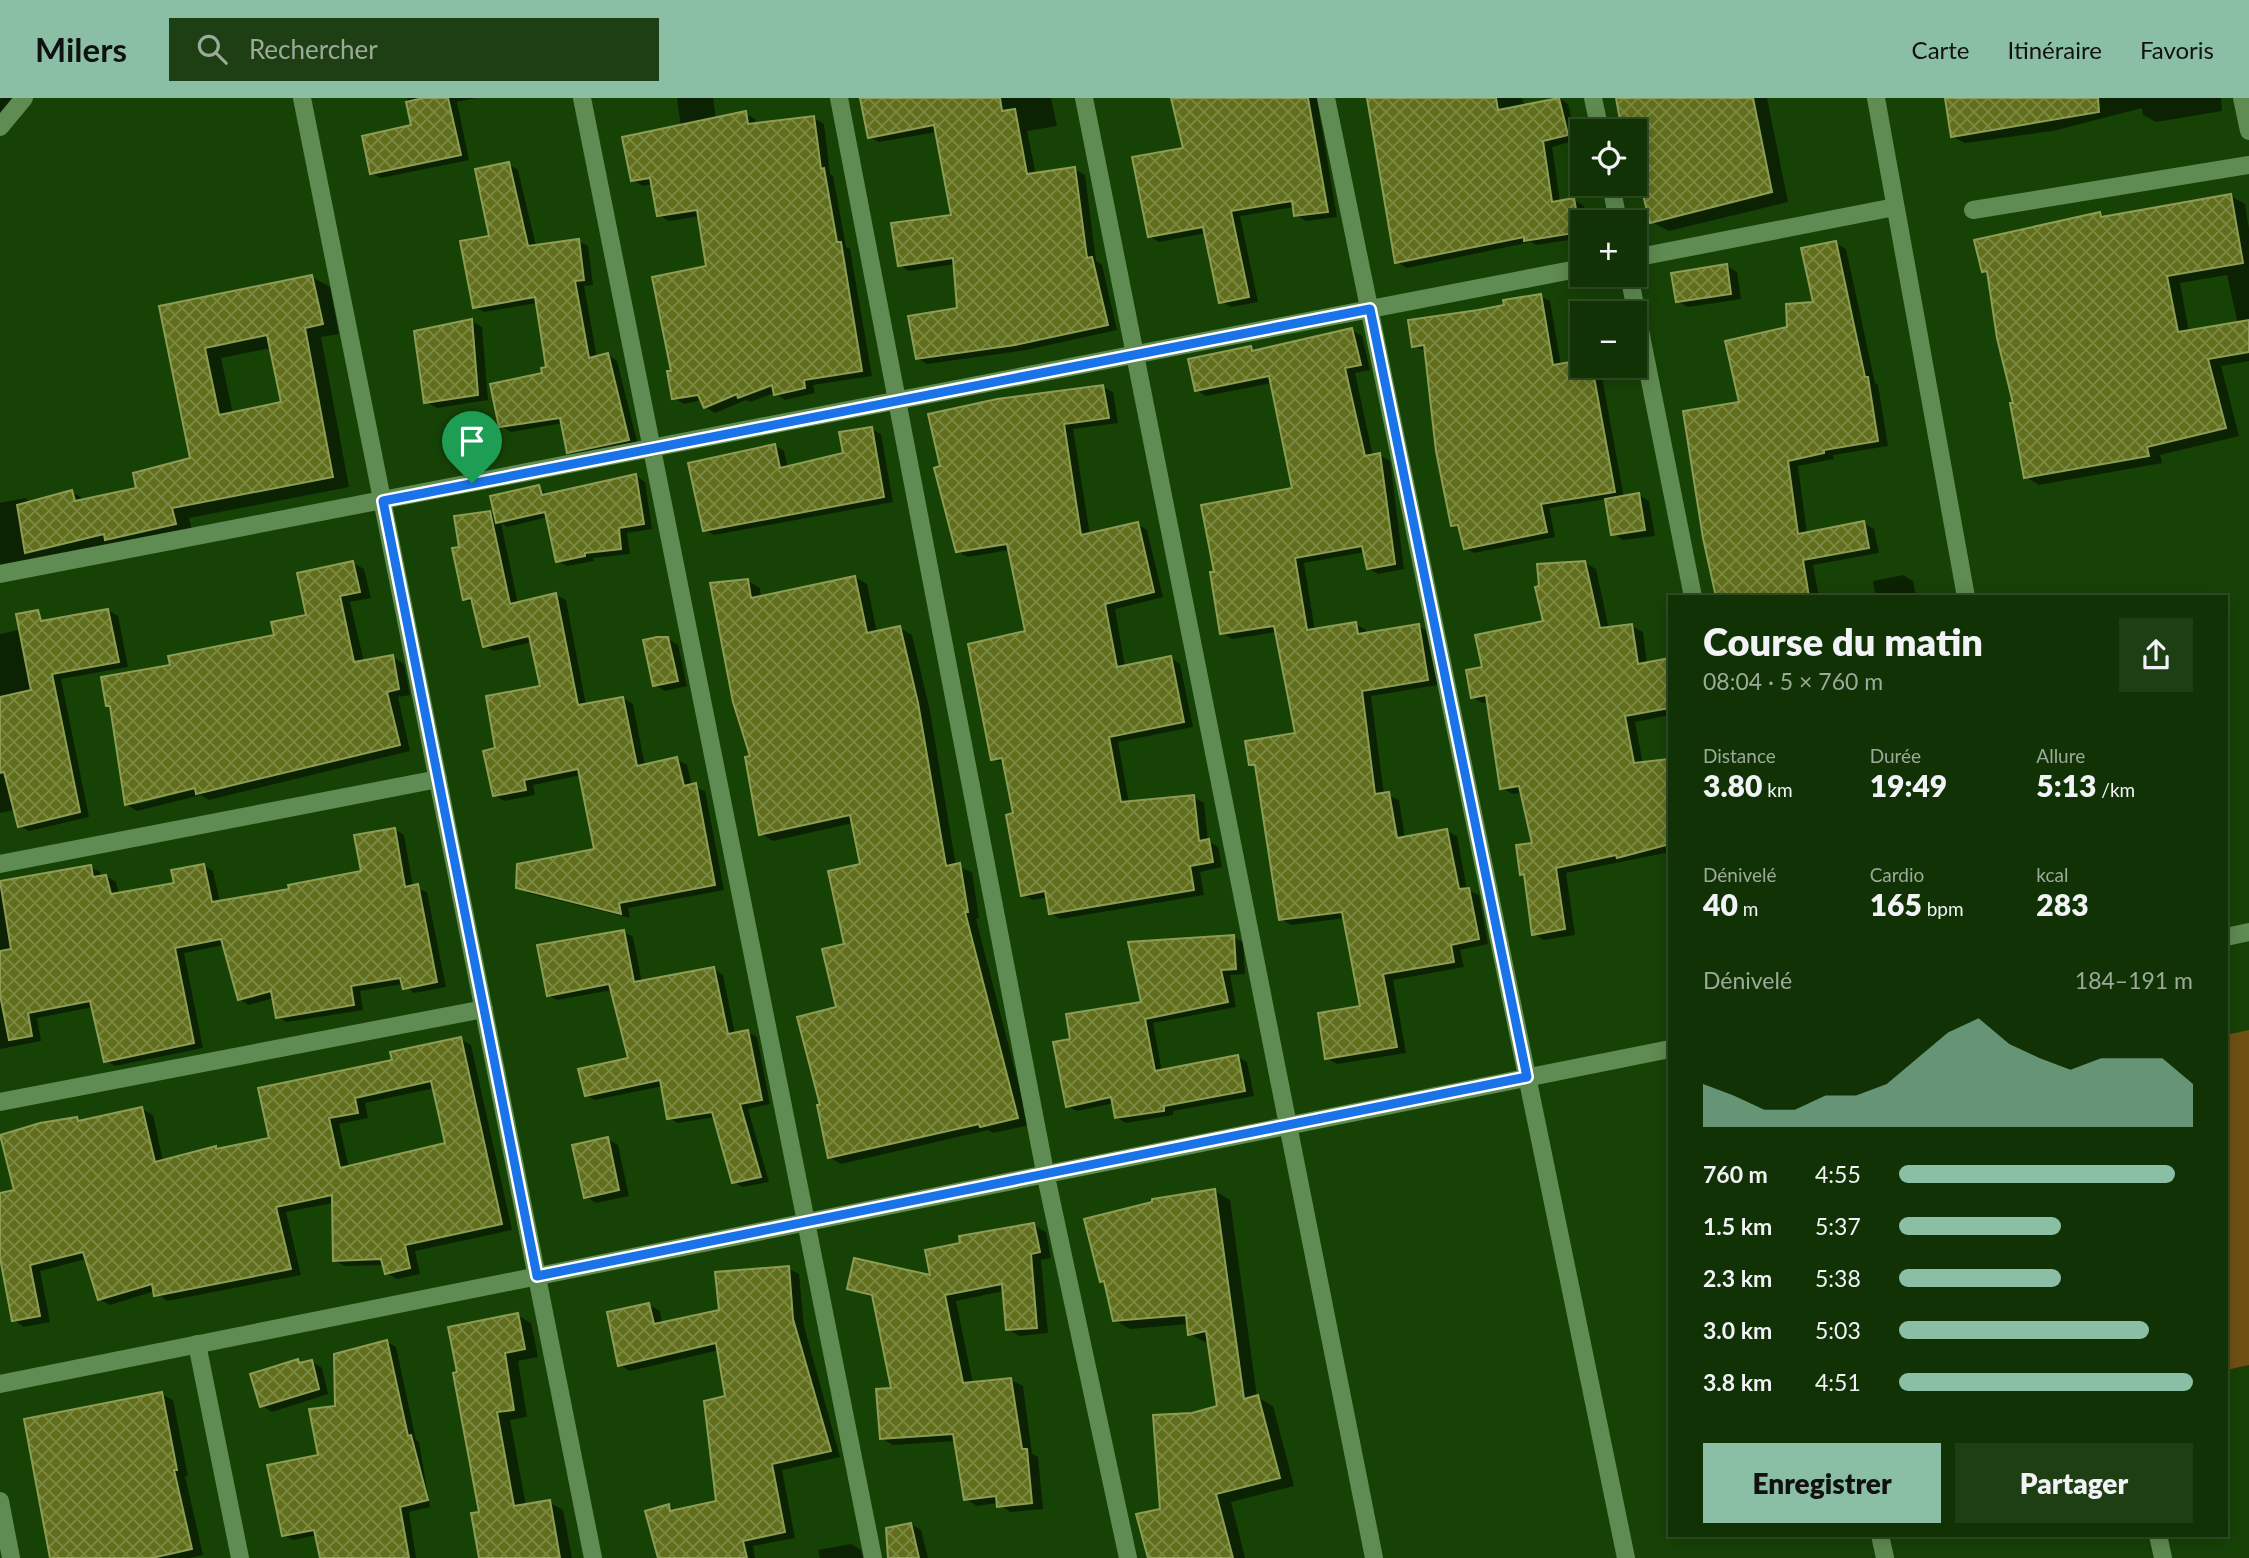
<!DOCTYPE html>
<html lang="fr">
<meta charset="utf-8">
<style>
body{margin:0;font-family:Lato,sans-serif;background:#1e3e13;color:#f1f3f6;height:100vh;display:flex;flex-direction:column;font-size:26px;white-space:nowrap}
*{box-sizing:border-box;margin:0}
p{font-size:23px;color:#9caa9a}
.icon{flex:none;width:38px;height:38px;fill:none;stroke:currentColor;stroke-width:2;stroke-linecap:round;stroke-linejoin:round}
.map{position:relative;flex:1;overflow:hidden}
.sheet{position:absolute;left:1668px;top:497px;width:560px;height:942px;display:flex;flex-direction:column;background:#113204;border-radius:0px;box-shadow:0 4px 18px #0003,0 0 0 2px #304d26}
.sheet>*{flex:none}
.tools{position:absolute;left:1570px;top:21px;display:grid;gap:14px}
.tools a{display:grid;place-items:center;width:77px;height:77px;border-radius:0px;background:#113204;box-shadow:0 4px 18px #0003,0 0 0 2px #304d26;font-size:35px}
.pin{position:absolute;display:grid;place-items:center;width:60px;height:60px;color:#fff;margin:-72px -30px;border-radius:50% 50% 50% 0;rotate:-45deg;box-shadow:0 0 7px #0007}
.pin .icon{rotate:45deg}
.round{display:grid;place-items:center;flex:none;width:74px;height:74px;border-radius:0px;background:#1e3e13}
.head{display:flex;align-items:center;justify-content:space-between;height:119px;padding:0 35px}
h1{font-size:38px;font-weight:800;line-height:52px}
.figures{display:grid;grid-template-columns:repeat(3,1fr);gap:10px;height:119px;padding:7px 35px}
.figures div{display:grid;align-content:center}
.figures b{font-size:30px;font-weight:800}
.figures small{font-size:19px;font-weight:400}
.figures p{font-size:19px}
.chart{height:196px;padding:14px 35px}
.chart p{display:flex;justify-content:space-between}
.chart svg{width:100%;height:126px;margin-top:7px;fill:#8abfa5;opacity:.7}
.action{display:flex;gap:14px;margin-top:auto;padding:14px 35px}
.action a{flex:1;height:80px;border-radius:0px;background:#8abfa5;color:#111;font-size:28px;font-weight:800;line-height:80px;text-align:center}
.action a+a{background:#1e3e13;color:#f1f3f6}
ul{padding:0 35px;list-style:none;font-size:23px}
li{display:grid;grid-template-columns:112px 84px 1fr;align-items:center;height:52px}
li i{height:18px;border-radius:9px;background:#8abfa5}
header{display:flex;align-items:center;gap:42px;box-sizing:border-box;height:98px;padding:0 35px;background:#8abfa5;color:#111}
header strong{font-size:33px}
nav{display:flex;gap:38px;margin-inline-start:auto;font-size:24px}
.search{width:490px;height:63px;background:#1e3e13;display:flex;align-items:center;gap:18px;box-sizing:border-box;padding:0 24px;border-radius:0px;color:#9caa9a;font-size:26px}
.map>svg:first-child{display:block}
.pitch{fill:#715113}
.shadow{fill:#0007;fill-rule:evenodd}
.building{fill:url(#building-cross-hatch);stroke:#8e9d54;stroke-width:2;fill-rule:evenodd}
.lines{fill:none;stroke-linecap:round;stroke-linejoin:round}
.minor{stroke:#5f8c52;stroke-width:18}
.route-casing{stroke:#fff;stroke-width:14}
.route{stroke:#1a73e8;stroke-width:9}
</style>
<header>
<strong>Milers</strong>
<div class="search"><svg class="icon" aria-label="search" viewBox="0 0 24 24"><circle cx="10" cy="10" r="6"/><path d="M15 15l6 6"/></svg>Rechercher</div>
<nav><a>Carte</a><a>Itinéraire</a><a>Favoris</a></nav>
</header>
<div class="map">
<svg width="2249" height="1460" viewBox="0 0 2249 1460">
<defs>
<pattern id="building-cross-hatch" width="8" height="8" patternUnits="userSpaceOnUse" patternTransform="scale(1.75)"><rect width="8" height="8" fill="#616f1c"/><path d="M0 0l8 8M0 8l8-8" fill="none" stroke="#7d8a46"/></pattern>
</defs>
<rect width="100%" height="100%" fill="#174206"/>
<polygon class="pitch" points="2249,932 2249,1267 2226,1272 2226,937"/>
<g class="shadow">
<polygon points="0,0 29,0 0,38"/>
<polygon points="407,0 476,0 457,4 469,62 381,80 371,75 413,29"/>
<polygon points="677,0 713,0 716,21 745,15 755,21 757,27 814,20 824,26 830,76 833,78 846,149 850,151 872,278 813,287 815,295 785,302 774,295 750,304 746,302 715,315 705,309 702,302 684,306 674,300 708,169 700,118 669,123 659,117 653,86 643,88 633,82 681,29"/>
<polygon points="862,0 1051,0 1057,28 1027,33 1036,77 1074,71 1085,77 1096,163 1102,167 1117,232 1026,252 927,266 917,260 959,211 955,166 909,173 899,167 953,118 937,34 879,44 869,39"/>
<polygon points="1173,0 1323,0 1324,4 1318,7 1337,119 1306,123 1296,117 1294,109 1240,118 1258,204 1231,209 1221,203 1206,135 1159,144 1149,138 1185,51"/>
<polygon points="1382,0 1522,0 1524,8 1559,0 1568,6 1577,42 1552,49 1560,104 1574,102 1584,108 1587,124 1582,124 1582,140 1536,147 1531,144 1407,170 1397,164"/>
<polygon points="1618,0 1767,0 1788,104 1669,133 1652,124 1634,33 1624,33"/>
<polygon points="1947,0 2221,0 2222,13 2156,24 2143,17 2142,10 2053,33 1965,45 1952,38"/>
<polygon points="508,66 518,72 536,148 578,143 588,148 593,187 584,188 597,260 608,257 617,263 638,347 578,359 568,354 563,325 511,334 501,328 548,271 537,205 484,214 474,209"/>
<path d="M2231 98 2245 106 2249 131V263L2221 268 2239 338 2160 357 2162 365 2039 387 2026 379 2015 306 1989 176 1983 173 2100 116 2106 119ZM2227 177 2238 226 2189 234 2180 185Z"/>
<polygon points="1835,145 1846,151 1875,285 1878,287 1888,348 1833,357 1834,361 1798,368 1807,436 1863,425 1874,431 1879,455 1813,467 1819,499 1718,499 1741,306 1789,231 1815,206"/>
<polygon points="1727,168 1737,174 1741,201 1688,209 1677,203"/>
<path d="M312 179 330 189 339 236 321 239 349 389 189 420 193 435 0 470V405L25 400 33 405 72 394 87 403 138 392 192 362 161 209ZM271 250 283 306 233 316 221 260Z"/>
<polygon points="1541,198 1550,203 1561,268 1582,264 1582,268 1600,268 1624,400 1639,397 1649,403 1655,438 1623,442 1613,436 1607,401 1549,410 1555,439 1474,455 1465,450 1461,432 1453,427 1426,253 1414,248 1478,214"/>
<polygon points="472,223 482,229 488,302 437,310 426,304"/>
<polygon points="1352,232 1362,238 1370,272 1355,275 1373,358 1380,357 1390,363 1404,471 1378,476 1368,470 1365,454 1304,465 1315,533 1356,526 1366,532 1367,536 1418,528 1429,534 1438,587 1371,598 1384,696 1399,702 1405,740 1447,733 1457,738 1467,792 1479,797 1488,846 1460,852 1464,869 1393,882 1406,955 1337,966 1327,960 1362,909 1345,820 1291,827 1281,821 1257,670 1251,666 1297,637 1277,534 1232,541 1222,535 1216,475 1294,392 1272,285 1206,298 1196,292 1251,250 1258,254"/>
<polygon points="1103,289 1113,294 1118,325 1073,331 1090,437 1137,426 1147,432 1163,499 1115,511 1125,569 1171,560 1180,566 1193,629 1118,644 1129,705 1194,699 1204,705 1208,743 1218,749 1222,769 1200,774 1204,797 1060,821 1050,815 1048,799 1033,802 1023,797 1015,717 1005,666 992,660 1027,534 1010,452 967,459 957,453 936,371"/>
<polygon points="871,331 881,336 893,404 714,437 705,432 774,347 784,353 788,370 845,357"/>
<polygon points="636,378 645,384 652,431 627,435 630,456 593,460 594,463 567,468 558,463 548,419 507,429 501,425 518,506 556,497 566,502 586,607 623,600 633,606 645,668 677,661 687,667 692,688 705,693 724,792 628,810 630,820 528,795 518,789 596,752 581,677 533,687 535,697 504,703 494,697 498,652 542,589 532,544 494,553 484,548 475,507 465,501 461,450 490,415 497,419 539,389 549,398"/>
<path d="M353 465 364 471 371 500 350 504 364 564 393 559 404 566 410 597 398 599 410 653 209 702 201 697 137 713 126 706 112 610 108 607 172 568 276 539 308 519ZM203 686 204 689 134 707V703Z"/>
<polygon points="1585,465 1596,471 1609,531 1632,528 1643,534 1647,566 1670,562 1670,617 1635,624 1643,666 1670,664 1670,754 1566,775 1575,837 1544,842 1534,836 1526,778 1522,776 1534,746 1522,695 1513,696 1502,690 1489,604 1483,605 1472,599 1484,570 1545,525"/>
<polygon points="1903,477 1913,483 1916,499 1876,499 1873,483"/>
<polygon points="855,479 867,486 877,535 900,530 912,537 930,613 956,768 972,774 979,820 976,821 1029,1027 993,1035 988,1032 841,1066 829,1059 822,1008 862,767 853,725 773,743 761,736 752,659 748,483 760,490 761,499"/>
<polygon points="108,512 118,518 128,569 61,581 89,719 29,733 19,727 15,712 0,715 0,536"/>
<polygon points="668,541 678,547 687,588 665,593 655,587"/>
<polygon points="394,731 404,737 413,789 427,794 446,889 414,895 403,886 360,893 363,912 287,924 277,919 274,900 249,907 239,901 224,847 184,855 203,950 115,968 106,963 93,909 37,920 41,943 0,951 0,790 90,769 100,774 101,779 106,778 116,784 119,797 176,787 203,767 213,773 220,805 291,792 363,775"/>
<polygon points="624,834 633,839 642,885 714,871 723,877 735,936 748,934 757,939 770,1006 748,1011 769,1084 742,1089 733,1083 715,1019 678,1025 669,1020 663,988 595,1002 586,997 630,962 612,892 557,902 548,897"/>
<polygon points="1233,839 1243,844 1245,876 1230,877 1236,909 1153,925 1162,974 1238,959 1247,964 1254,998 1173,1013 1173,1017 1126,1025 1116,1019 1114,1005 1077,1013 1068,1008 1072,942 1143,906"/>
<path d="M460 941 471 947 512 1132 415 1153 420 1176 397 1181 386 1175 384 1167 345 1168 334 1162 333 1105 286 1114 301 1177 167 1203 155 1193 110 1207 99 1201 86 1161 40 1173 50 1224 24 1229 14 1222 0 1162V1097L16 1093 76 1021 82 1024 142 1011 153 1017 163 1063 216 1050 219 1052 271 1041 394 964ZM435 990 448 1047 349 1070 339 1026 368 1020 365 1005Z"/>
<polygon points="607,1041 618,1047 629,1098 596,1105 585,1098"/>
<polygon points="1215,1093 1230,1102 1257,1299 1273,1308 1294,1388 1231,1404 1245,1460 1150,1460 1192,1316 1219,1309 1210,1243 1205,1244 1190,1236 1189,1226 1130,1231 1114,1222 1106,1186 1102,1183"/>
<polygon points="1034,1127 1046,1134 1051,1160 1041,1162 1048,1235 1019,1238 1008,1231 1004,1193 956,1203 973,1286 1011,1282 1023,1288 1032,1356 1038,1359 1043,1411 1010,1414 998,1405 977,1408 966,1401 956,1343 893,1347 881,1340 893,1291 874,1200 849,1190 932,1180 962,1146"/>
<polygon points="788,1170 799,1176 804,1228 840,1359 782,1372 795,1440 753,1448 755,1460 660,1460 669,1408 677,1413 718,1404 727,1300 719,1252 630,1273 620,1267 649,1207 660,1213 662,1226 720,1214"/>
<polygon points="517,1217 531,1225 538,1259 518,1263 527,1319 510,1322 526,1408 549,1404 563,1412 572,1460 480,1460 481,1415 455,1276"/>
<polygon points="387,1244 396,1249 416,1342 419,1344 430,1409 409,1414 416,1460 322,1460 317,1437 293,1442 284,1437 320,1358 337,1309"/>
<polygon points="297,1263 302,1266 312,1264 322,1270 328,1296 272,1314 261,1307"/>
<polygon points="161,1296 173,1302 188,1378 185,1378 203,1457 189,1460 52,1460"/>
<polygon points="911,1426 921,1432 928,1460 890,1460"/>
<polygon points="851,1446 861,1452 863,1460 820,1460 818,1452"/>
</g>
<g class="building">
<polygon points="423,0 448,0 461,57 370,76 362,38 411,27 406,4"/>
<polygon points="860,0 1000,0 1002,13 1015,11 1027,76 1075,69 1087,160 1092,159 1108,227 1015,247 916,261 908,218 957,210 953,160 898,168 891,125 951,117 934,27 868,40"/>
<polygon points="1171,0 1308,0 1328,114 1294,118 1292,103 1231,113 1249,199 1219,205 1203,129 1148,139 1132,59 1183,50"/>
<polygon points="1367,0 1496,0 1498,12 1559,0 1568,37 1543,43 1552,104 1574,100 1580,134 1524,143 1524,139 1395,165"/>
<polygon points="1616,0 1753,0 1772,94 1650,125 1634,60 1634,33 1622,33"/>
<polygon points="1945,0 2098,0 2099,14 1951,39"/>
<polygon points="746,13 748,26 814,18 821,71 824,70 837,144 841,144 862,273 804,282 805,290 774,297 772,287 738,300 737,296 704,310 698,297 672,301 667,273 671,273 652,179 706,168 697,112 657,118 650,80 631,83 622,39"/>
<polygon points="509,64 528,148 579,141 584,182 575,183 589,260 608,255 629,342 567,355 560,320 499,329 490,286 542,275 541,270 546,269 535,199 473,210 460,143 489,138 475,71"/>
<polygon points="2231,96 2243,165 2167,178 2178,234 2249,222 2249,254 2208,261 2226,330 2147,349 2149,358 2024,380 2010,305 2013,305 1997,240 1987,173 1982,174 1974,142 2100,114 2101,119"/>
<polygon points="1836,143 1865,279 1868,279 1878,343 1824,352 1824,355 1788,363 1798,436 1864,423 1869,450 1803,462 1809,499 1716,499 1703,440 1683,313 1739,304 1725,243 1787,229 1786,206 1813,204 1801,150"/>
<polygon points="1727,166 1731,196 1676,204 1671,175"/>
<path d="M312 177 323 226 305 230 333 379 172 410 176 426 105 442 104 436 25 455 17 407 72 392 75 403 136 390 133 375 190 360 159 208ZM267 237 281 304 219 317 205 250Z"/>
<polygon points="1541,196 1553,267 1582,262 1582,268 1592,268 1615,394 1541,406 1547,434 1464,451 1458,427 1451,428 1436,353 1424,247 1412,249 1408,222 1478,212 1504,207 1503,202"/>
<polygon points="472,221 478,297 424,305 414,233"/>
<polygon points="1352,230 1361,267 1345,270 1365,358 1380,355 1395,466 1367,471 1362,448 1295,460 1307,532 1356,524 1358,536 1419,526 1428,582 1362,593 1375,696 1389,694 1397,740 1447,731 1459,791 1469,790 1479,841 1451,847 1454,864 1383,876 1397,949 1325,961 1318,915 1360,908 1342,814 1279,822 1255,667 1249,667 1245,643 1295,635 1274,528 1220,536 1210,474 1214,474 1201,407 1292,390 1269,278 1195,293 1188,261 1251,248 1252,253"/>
<polygon points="1103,287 1109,320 1064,326 1081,437 1138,424 1154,494 1105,506 1117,569 1171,558 1184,624 1109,639 1121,704 1194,697 1199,743 1209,741 1213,764 1190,768 1194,792 1049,816 1045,793 1021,798 1006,717 1013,715 1002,660 991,662 968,546 1025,533 1007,446 956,454 934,370 940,368 928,316 997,301"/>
<polygon points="872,329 884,399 703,433 688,365 775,346 780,370 843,355 839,334"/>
<polygon points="636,376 644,426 619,430 621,451 585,455 585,458 556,464 545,414 496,425 490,398 539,387 542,397"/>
<polygon points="1639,395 1645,432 1611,437 1605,401"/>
<polygon points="490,413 510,506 556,495 578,607 623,599 637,668 677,659 684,688 696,685 715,787 619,805 621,816 516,790 517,766 594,751 578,671 524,682 526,692 493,698 483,653 495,650 486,598 540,588 529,538 483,549 471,500 463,502 452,450 459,449 454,418"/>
<polygon points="353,463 360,494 340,498 354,564 393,557 399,591 387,594 400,647 196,696 195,690 125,707 110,608 106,608 101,579 170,567 168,558 274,537 271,524 306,517 297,475"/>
<polygon points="1585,463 1600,530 1632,526 1638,566 1670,560 1670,610 1625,618 1634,665 1668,661 1670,746 1617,760 1616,757 1556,770 1565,831 1532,837 1524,776 1520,777 1516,747 1532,745 1519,688 1500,691 1486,597 1471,600 1466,572 1482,569 1475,537 1543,523 1535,489 1539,488 1537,466"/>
<polygon points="855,478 867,535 900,528 918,605 946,768 960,765 968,814 965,814 1018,1020 980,1029 979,1026 828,1060 817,1007 820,1007 797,919 836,909 822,851 844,846 828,773 860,766 850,717 759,737 745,659 750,658 733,604 710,485 748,481 751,500"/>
<polygon points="108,511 119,564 52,576 80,714 18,729 4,674 0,675 0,599 31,592 16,516 38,512 41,523"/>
<polygon points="657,539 668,539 678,583 653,588 643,542"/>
<polygon points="395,730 405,789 418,786 437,884 403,891 400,880 351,888 354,907 276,920 271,893 238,902 221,841 175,850 194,945 104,964 90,903 28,915 32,938 9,942 0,897 0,853 11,851 0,783 91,767 93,779 106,777 111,796 174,785 171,772 204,766 212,804 289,791 288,787 361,773 354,737"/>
<polygon points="624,832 634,884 714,869 728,936 748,932 762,1002 740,1006 761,1079 732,1085 712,1014 667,1021 660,982 585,998 578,971 628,960 609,886 547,898 537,847"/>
<polygon points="1234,837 1236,871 1221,872 1228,904 1145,921 1155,973 1238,957 1245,993 1164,1008 1164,1013 1115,1020 1111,999 1066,1009 1053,944 1070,941 1066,916 1141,904 1128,844"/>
<path d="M461 939 502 1126 405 1147 410 1170 385 1176 381 1161 333 1163 332 1097 276 1109 291 1171 154 1198 152 1186 98 1202 83 1154 30 1167 40 1218 12 1223 0 1160V1095L14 1092 0 1037 40 1025 77 1019 78 1023 142 1009 155 1064 216 1048V1051L269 1040 258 990 392 962 390 954ZM431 983 445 1045 340 1070 329 1020 358 1015 355 1000Z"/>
<polygon points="608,1039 619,1092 584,1100 572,1047"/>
<polygon points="1215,1091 1244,1301 1258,1297 1280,1380 1216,1396 1233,1460 1148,1460 1136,1416 1160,1411 1153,1317 1192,1315 1217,1308 1206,1233 1188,1237 1186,1217 1113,1223 1104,1183 1100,1184 1084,1121 1152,1104 1152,1101"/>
<polygon points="1034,1125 1040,1154 1031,1156 1037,1230 1006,1232 1002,1186 945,1197 963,1285 1011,1280 1022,1351 1027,1351 1032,1405 997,1409 996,1398 964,1402 953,1336 880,1341 876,1291 891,1290 872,1197 847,1191 854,1160 930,1177 925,1152 960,1145 959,1138"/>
<polygon points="789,1168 793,1221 831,1353 772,1366 785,1434 743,1443 747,1460 658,1460 645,1413 669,1406 670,1413 716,1403 704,1303 725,1298 716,1245 618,1268 607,1214 649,1205 654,1226 719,1212 715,1174"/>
<polygon points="518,1215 525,1251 505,1255 514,1312 497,1314 514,1408 550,1402 560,1460 479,1460 471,1415 479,1414 453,1275 457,1274 448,1229"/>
<polygon points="387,1242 408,1338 411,1337 428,1402 400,1409 409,1460 320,1460 314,1432 282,1438 267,1367 318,1357 309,1311 335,1308 334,1256"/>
<polygon points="298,1261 299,1265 312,1262 319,1291 260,1309 250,1276"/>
<polygon points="162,1294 177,1372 174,1372 192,1451 152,1460 50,1460 24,1321"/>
<polygon points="911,1425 919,1460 888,1460 886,1430"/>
</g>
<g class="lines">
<g class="minor">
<polyline points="302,0 593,1460"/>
<polyline points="582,0 873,1460"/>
<polyline points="839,0 1045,1074 1128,1460"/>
<polyline points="1084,0 1374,1460"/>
<polyline points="1326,0 1626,1460"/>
<polyline points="1593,0 1600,33"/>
<polyline points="1876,0 1966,499"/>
<polyline points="2242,0 2249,33"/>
<polyline points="0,29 24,0"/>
<polyline points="1611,86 1618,124"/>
<polyline points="1973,112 2249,67"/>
<polyline points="1634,160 1895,109"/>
<polyline points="1629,177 1693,499"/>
<polyline points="0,476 1582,170"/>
<polyline points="0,766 438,681"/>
<polyline points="2226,839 2249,834"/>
<polyline points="0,1004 484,911"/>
<polyline points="197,1246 240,1460"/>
<polyline points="0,1286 1670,951"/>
<polyline points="0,1403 11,1460"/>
<polyline points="1880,1437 1885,1460"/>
<polyline points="2158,1437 2163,1460"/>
</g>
</g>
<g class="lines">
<g class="route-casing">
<polygon id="route" points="1370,211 1527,979 537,1178 383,403"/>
</g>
<use href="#route" class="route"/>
</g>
</svg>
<div class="tools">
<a><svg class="icon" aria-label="locate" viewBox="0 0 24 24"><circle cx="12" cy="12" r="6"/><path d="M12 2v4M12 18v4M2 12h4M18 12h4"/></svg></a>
<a>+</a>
<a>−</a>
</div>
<div class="pin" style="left:472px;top:385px;background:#1e9e55"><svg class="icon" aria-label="arrive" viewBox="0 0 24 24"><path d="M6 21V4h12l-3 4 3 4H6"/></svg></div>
<section class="sheet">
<div class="head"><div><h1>Course du matin</h1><p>08:04 · 5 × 760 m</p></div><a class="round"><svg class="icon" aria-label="share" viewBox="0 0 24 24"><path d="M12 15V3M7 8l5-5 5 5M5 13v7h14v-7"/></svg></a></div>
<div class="figures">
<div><p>Distance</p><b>3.80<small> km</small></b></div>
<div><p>Durée</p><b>19:49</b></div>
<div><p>Allure</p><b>5:13<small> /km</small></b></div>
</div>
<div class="figures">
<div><p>Dénivelé</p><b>40<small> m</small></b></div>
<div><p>Cardio</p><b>165<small> bpm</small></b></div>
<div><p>kcal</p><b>283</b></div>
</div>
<div class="chart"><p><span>Dénivelé</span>184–191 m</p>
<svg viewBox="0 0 160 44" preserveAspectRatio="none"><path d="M0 44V29L10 33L20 38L30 38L40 33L50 33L60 29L70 20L80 11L90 6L100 15L110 20L120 24L130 20L140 20L150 20L160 29V44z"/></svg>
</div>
<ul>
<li><b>760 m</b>4:55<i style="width:94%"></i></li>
<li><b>1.5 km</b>5:37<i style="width:55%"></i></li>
<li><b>2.3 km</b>5:38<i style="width:55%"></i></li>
<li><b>3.0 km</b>5:03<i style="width:85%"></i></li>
<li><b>3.8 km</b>4:51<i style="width:100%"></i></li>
</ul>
<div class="action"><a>Enregistrer</a><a>Partager</a></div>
</section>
</div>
